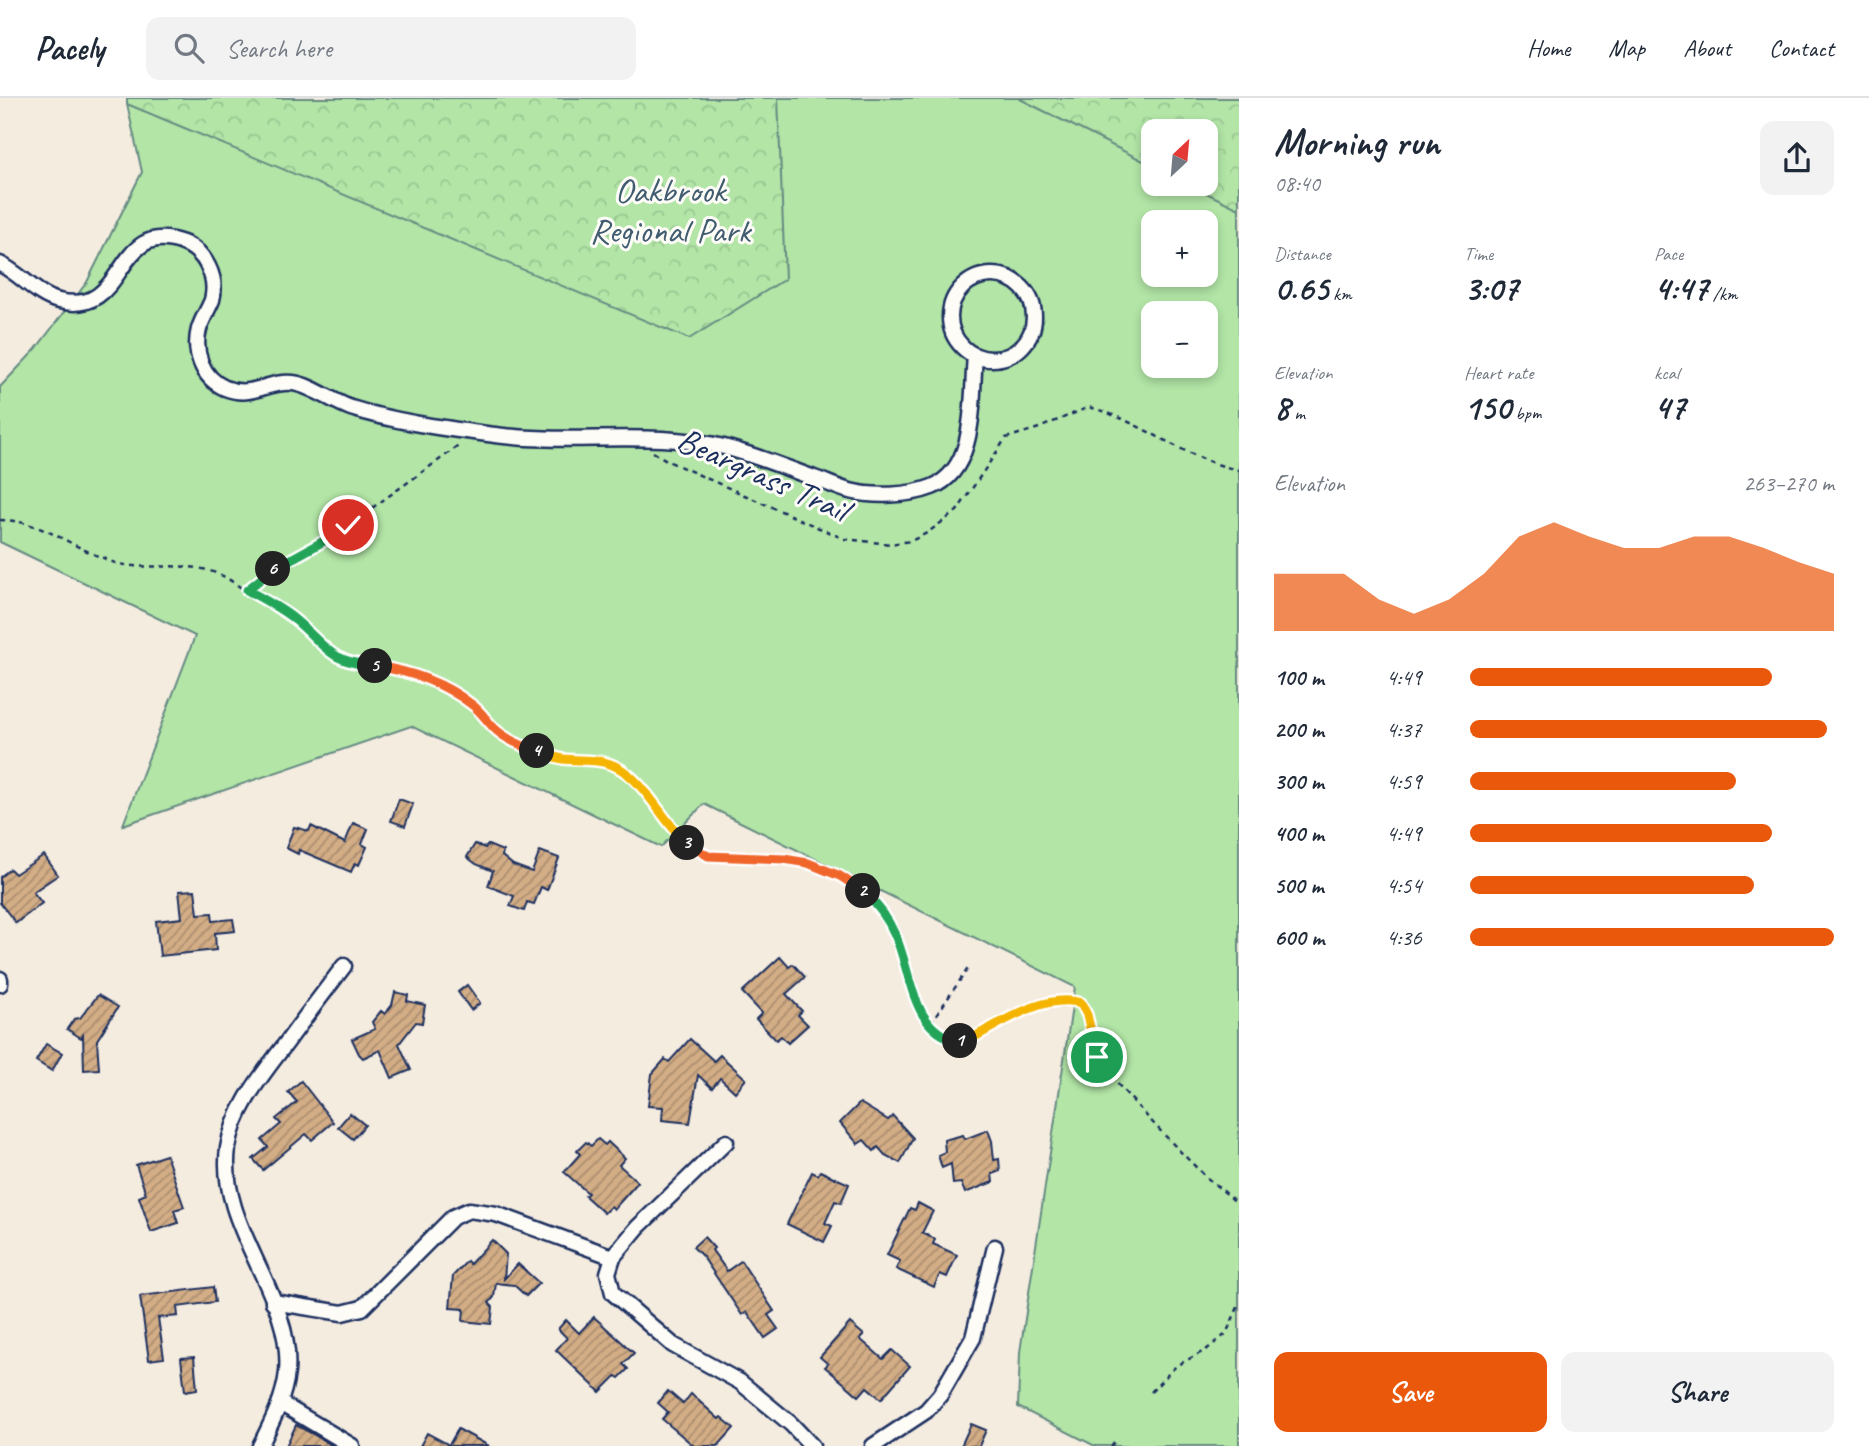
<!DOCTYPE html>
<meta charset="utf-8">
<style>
body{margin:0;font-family:Caveat,sans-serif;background:#f2f2f3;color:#1f2937;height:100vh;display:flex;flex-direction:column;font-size:26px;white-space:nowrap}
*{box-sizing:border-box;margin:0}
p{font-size:23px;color:#747a83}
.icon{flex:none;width:38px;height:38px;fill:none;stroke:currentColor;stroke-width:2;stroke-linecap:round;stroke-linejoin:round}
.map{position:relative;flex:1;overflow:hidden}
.details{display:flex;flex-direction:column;background:#fff;width:630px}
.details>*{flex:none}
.needle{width:46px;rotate:26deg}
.fabs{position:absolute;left:1141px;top:21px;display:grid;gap:14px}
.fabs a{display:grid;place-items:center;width:77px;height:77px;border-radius:14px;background:#fff;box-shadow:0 4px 10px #0003;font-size:35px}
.pin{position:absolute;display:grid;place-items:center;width:60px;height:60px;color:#fff;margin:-30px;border:4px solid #fff;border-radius:50%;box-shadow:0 2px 7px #0007}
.km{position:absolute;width:35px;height:35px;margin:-18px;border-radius:50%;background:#222;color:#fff;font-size:19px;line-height:35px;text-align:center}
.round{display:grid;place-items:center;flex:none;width:74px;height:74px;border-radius:14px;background:#f2f2f3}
.overview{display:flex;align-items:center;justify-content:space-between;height:119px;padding:0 35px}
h1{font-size:38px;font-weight:800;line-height:52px}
.stats{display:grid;grid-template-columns:repeat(3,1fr);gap:10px;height:119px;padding:7px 35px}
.stats div{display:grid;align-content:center}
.stats b{font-size:35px;font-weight:800}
.stats small{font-size:19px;font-weight:400}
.stats p{font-size:19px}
.chart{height:196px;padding:14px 35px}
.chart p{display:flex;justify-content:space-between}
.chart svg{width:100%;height:126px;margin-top:7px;fill:#ea580c;opacity:.7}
.action{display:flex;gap:14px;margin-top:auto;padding:14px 35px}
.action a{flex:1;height:80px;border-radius:14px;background:#ea580c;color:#fff;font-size:28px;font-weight:800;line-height:80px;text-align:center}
.action a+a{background:#f2f2f3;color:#1f2937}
ul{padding:0 35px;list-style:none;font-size:23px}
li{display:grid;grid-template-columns:112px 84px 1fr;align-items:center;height:52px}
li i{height:18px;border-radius:9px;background:#ea580c}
header{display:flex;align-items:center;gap:42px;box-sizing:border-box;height:98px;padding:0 35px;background:#fff;border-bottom:2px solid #e0e1e3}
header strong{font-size:33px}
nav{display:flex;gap:38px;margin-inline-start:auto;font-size:24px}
.search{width:490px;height:63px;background:#f2f2f3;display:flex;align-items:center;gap:18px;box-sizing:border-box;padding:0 24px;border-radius:14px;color:#747a83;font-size:26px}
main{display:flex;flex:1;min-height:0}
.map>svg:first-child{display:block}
.grass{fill:#b2e5a6;stroke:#668a82;stroke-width:2;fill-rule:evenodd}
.park{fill:url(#park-crowns);stroke:#668a82;stroke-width:2}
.building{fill:url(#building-hatch);stroke:#1b2f5e;stroke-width:2}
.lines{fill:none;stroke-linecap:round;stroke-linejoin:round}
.minor-casing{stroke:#1b2f5e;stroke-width:19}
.path{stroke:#1b2f5e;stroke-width:2.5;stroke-dasharray:5 5;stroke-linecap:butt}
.minor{stroke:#fdfcf7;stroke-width:14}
.split-1-casing{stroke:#fff;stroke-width:14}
.split-2-casing{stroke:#fff;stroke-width:14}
.split-3-casing{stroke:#fff;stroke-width:14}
.split-4-casing{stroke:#fff;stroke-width:14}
.split-5-casing{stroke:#fff;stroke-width:14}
.split-6-casing{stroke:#fff;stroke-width:14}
.split-7-casing{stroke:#fff;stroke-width:14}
.split-1{stroke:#f5b400;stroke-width:9}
.split-2{stroke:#22a559;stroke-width:9}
.split-3{stroke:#f0652b;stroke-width:9}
.split-4{stroke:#f5b400;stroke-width:9}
.split-5{stroke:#f0652b;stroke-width:9}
.split-6{stroke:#22a559;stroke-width:9}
.split-7{stroke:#22a559;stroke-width:9}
.labels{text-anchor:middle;stroke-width:6;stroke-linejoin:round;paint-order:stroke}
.park-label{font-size:35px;fill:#415c70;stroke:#fdfcf7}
.street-label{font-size:35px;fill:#1b2f5e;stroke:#fdfcf7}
</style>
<header>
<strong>Pacely</strong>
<div class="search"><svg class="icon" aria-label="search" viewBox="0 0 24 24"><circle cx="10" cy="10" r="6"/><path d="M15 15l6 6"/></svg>Search here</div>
<nav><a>Home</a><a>Map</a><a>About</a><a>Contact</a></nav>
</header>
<main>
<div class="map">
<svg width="1239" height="1348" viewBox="0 0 1239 1348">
<defs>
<pattern id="park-crowns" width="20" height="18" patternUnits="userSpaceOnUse" patternTransform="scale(1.75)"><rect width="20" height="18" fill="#b2e5a6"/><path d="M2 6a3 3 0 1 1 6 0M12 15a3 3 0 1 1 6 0" fill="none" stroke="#98c591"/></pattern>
<pattern id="building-hatch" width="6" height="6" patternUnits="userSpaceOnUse" patternTransform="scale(1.75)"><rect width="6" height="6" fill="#d3ad85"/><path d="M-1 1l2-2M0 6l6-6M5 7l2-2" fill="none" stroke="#aa8d70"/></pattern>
</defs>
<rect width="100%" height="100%" fill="#f5ece0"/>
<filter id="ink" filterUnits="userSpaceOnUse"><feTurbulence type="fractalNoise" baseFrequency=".0143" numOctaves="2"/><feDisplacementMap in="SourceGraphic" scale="14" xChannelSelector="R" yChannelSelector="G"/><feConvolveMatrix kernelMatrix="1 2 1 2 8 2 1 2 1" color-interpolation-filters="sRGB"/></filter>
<g filter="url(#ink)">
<path class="grass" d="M127 0H1239V1348H1095L1018 1309 1020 1254 1075 889 704 706 661 749 411 628 123 727 195 538 0 444V289L35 252 87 184 142 74 127 6ZM1153 33H1206V86H1153ZM1153 124H1206V177H1153ZM1153 215H1206V268H1153Z"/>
<g class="park">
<polygon points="127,0 778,0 785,181 689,241 127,6"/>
<polygon points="1018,0 1239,0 1239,111 1188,86 1206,86 1206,33 1153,33 1153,68"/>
</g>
<g class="building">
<polygon points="399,701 413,706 405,728 391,723"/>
<polygon points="353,725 368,731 362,746 367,749 359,767 355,765 351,774 299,752 298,756 286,750 294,729 309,733 311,728 345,745"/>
<polygon points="475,746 485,750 488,747 503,753 502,758 513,767 532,774 540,753 559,760 547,792 541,789 534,806 527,804 524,813 510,808 514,798 488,788 493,773 476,766 467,759"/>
<polygon points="44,757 58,777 33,794 42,805 16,825 0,805 0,779 10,771 15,776"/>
<polygon points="195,792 198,816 212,815 213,823 233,821 235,833 215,835 216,852 160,858 156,823 182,820 179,793"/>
<polygon points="780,859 789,869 793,866 805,879 786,896 802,913 798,917 808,927 788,945 781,938 776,942 756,921 762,915 742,894"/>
<polygon points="467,887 480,905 471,912 458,894"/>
<polygon points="395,894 408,897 407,903 425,907 422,925 416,924 399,946 411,972 392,980 380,952 363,960 359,956 352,941 375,931 372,924 381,913 385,916 392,907"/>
<polygon points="98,897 118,909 97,942 99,971 84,972 83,937 81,940 67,931 74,921 80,920"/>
<polygon points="690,941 714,963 720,957 746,981 735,994 720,980 712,990 698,977 690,1025 662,1022 663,1009 648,1008 652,976 665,961 669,964"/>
<polygon points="46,946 62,955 52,973 36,963"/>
<polygon points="301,983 333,1024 312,1042 306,1036 263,1072 253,1061 268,1049 262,1042 281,1026 276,1021 297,1004 288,994"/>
<polygon points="860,1005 888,1022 893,1018 913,1040 900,1065 885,1057 878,1049 874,1053 864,1042 858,1046 840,1025"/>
<polygon points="350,1015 365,1027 353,1041 338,1029"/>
<polygon points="988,1032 992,1043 994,1062 999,1061 1000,1073 992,1076 993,1084 965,1095 961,1085 953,1086 951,1066 942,1070 938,1057 945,1054 944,1042 963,1037 965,1041"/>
<polygon points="598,1041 605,1047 608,1044 625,1060 619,1067 638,1084 614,1111 611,1108 604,1115 585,1098 588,1095 564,1074 580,1056 577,1053 586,1044 591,1048"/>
<polygon points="166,1057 184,1109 174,1112 178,1125 151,1134 139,1099 146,1096 136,1067"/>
<polygon points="820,1073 849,1086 841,1105 835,1103 825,1125 832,1128 824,1144 787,1126 812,1074 818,1077"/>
<polygon points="918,1105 933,1113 922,1135 935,1141 933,1146 957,1157 947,1179 940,1176 934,1189 896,1171 900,1163 887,1157 910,1110 915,1112"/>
<polygon points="704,1139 714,1150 712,1152 727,1173 741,1163 774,1213 768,1217 778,1231 765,1240 747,1214 742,1217 703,1159 693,1149"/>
<polygon points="492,1142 506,1156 504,1181 518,1166 539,1185 526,1198 514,1187 496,1185 494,1199 489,1205 493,1209 491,1226 463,1223 464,1211 450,1210 453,1178 467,1163 470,1166"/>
<polygon points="213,1189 215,1204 177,1209 178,1218 158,1220 164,1260 149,1262 140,1198"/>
<polygon points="594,1219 634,1255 623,1266 628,1271 619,1280 616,1278 600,1294 556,1252 567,1240 558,1231 566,1222 579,1235"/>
<polygon points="850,1225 864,1237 860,1241 883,1261 892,1252 910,1268 881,1301 867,1289 859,1298 825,1269 828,1266 820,1259"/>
<polygon points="194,1259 197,1291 185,1293 181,1260"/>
<polygon points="668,1293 683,1306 691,1296 719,1321 721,1319 734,1330 718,1348 694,1348 662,1321 668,1314 658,1305"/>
<polygon points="971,1326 986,1332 979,1348 961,1348"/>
<polygon points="296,1327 311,1335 333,1348 286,1348"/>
<polygon points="458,1331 489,1348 420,1348 427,1335 449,1347"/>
</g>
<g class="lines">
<g class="minor-casing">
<g id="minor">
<path d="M0 166C21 176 37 198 59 203 129 220 113 119 183 145 205 153 218 180 212 202 208 212 202 221 199 231 193 254 202 280 225 290 252 301 268 282 293 285 311 287 333 304 351 310 394 324 450 331 495 337 570 347 653 332 724 349 755 357 784 369 814 380 826 384 838 390 850 393 873 399 909 398 932 389 978 371 971 299 975 258"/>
<circle cx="992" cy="219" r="42"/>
<polyline points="0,881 0,886"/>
<polyline points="726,1044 638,1129 613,1159 608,1175 613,1195 673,1247 740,1284 791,1326 812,1348"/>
<polyline points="273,1204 342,1215 362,1210 453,1119 469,1112 496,1116 613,1159"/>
<polyline points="280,1305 352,1348"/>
<path d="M260 1348C272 1324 284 1301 287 1274 294 1196 217 1130 228 1050 234 1010 263 976 287 944 305 919 325 893 344 868"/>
<polyline points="873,1348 926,1313 940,1297 973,1240 995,1149"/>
</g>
</g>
<g class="path">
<path d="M653 354 670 364 844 441 891 446 911 443 927 435 957 413 1006 340 1039 330 1089 309C1142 323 1184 361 1239 372"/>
<path d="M0 422C37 422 65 444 98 458 105 460 112 465 120 466 152 473 187 462 218 476 227 479 235 486 243 491 261 500 278 508 294 521 308 533 319 551 337 560 357 569 378 567 400 571 418 575 438 585 454 594 483 610 495 637 528 651 538 655 551 659 561 660 580 664 601 659 619 670 654 692 666 737 705 756 723 765 760 761 780 761 810 762 838 775 862 792 918 831 893 931 965 944 998 927 1043 895 1081 905 1092 928 1092 952 1106 973 1137 1008 1169 1043 1203 1076 1214 1087 1228 1095 1239 1108"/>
<polyline points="247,492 285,463 333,438 460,347"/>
<polyline points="931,925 969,869"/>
<polyline points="1151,1294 1176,1268 1206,1252 1226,1236 1239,1207"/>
<polyline points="1111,1348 1115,1343"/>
</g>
<use href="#minor" class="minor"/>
</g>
</g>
<g class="lines" filter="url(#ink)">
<g class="split-1-casing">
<path id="split-1" d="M960 943 965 944C998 927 1044 894 1081 905L1087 917 1097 959"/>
</g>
<g class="split-2-casing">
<path id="split-2" d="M863 793C877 806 888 820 895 837 912 873 910 934 960 943"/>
</g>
<g class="split-3-casing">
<polyline id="split-3" points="687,745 708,758 784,761 808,765 840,778 863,793"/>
</g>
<g class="split-4-casing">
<path id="split-4" d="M537 653C545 656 554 659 563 661 581 663 601 660 617 669 645 683 663 724 687 745"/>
</g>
<g class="split-5-casing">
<path id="split-5" d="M375 568C410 573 444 585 471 606 480 612 486 622 494 630 504 640 523 649 537 653"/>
</g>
<g class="split-6-casing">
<path id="split-6" d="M273 471 247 492C263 501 279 509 294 521 327 548 327 564 375 568"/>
</g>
<g class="split-7-casing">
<polyline id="split-7" points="273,471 333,438 348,427"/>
</g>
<use href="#split-1" class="split-1"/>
<use href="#split-2" class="split-2"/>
<use href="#split-3" class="split-3"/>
<use href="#split-4" class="split-4"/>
<use href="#split-5" class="split-5"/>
<use href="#split-6" class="split-6"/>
<use href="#split-7" class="split-7"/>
</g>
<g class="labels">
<g class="park-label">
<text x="670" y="104">Oakbrook<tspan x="670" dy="40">Regional Park</tspan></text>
</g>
<g class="street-label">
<text transform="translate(763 376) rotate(24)" y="12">Beargrass Trail</text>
</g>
</g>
</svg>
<div class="fabs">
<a><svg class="needle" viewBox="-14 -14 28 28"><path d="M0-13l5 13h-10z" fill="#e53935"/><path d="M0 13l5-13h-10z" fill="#747a83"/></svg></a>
<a>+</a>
<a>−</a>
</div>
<div class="pin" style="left:1097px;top:959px;background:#1e9e55"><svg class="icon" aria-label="arrive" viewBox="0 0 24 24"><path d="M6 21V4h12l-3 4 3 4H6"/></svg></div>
<div class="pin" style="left:348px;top:427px;background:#d93025"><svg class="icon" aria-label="check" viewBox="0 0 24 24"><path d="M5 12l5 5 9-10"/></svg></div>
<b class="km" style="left:960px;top:943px">1</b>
<b class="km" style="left:863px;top:793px">2</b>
<b class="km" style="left:687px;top:745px">3</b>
<b class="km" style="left:537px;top:653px">4</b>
<b class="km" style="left:375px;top:568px">5</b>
<b class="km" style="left:273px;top:471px">6</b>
</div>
<section class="details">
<div class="overview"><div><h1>Morning run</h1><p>08:40</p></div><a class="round"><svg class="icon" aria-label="share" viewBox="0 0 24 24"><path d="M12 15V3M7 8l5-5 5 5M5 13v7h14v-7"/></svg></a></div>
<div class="stats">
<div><p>Distance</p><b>0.65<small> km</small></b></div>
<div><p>Time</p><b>3:07</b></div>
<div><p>Pace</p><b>4:47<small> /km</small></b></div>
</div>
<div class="stats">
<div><p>Elevation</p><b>8<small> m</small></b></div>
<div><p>Heart rate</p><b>150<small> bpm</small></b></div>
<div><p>kcal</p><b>47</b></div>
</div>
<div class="chart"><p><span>Elevation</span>263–270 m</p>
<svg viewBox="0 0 160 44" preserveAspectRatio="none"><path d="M0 44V24L10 24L20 24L30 33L40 38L50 33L60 24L70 11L80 6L90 11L100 15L110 15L120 11L130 11L140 15L150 20L160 24V44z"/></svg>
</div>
<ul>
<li><b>100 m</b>4:49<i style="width:83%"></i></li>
<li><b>200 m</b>4:37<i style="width:98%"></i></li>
<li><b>300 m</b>4:59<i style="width:73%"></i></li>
<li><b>400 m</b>4:49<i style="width:83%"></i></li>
<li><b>500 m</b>4:54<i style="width:78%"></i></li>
<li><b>600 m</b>4:36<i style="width:100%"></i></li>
</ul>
<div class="action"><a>Save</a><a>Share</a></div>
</section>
</main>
